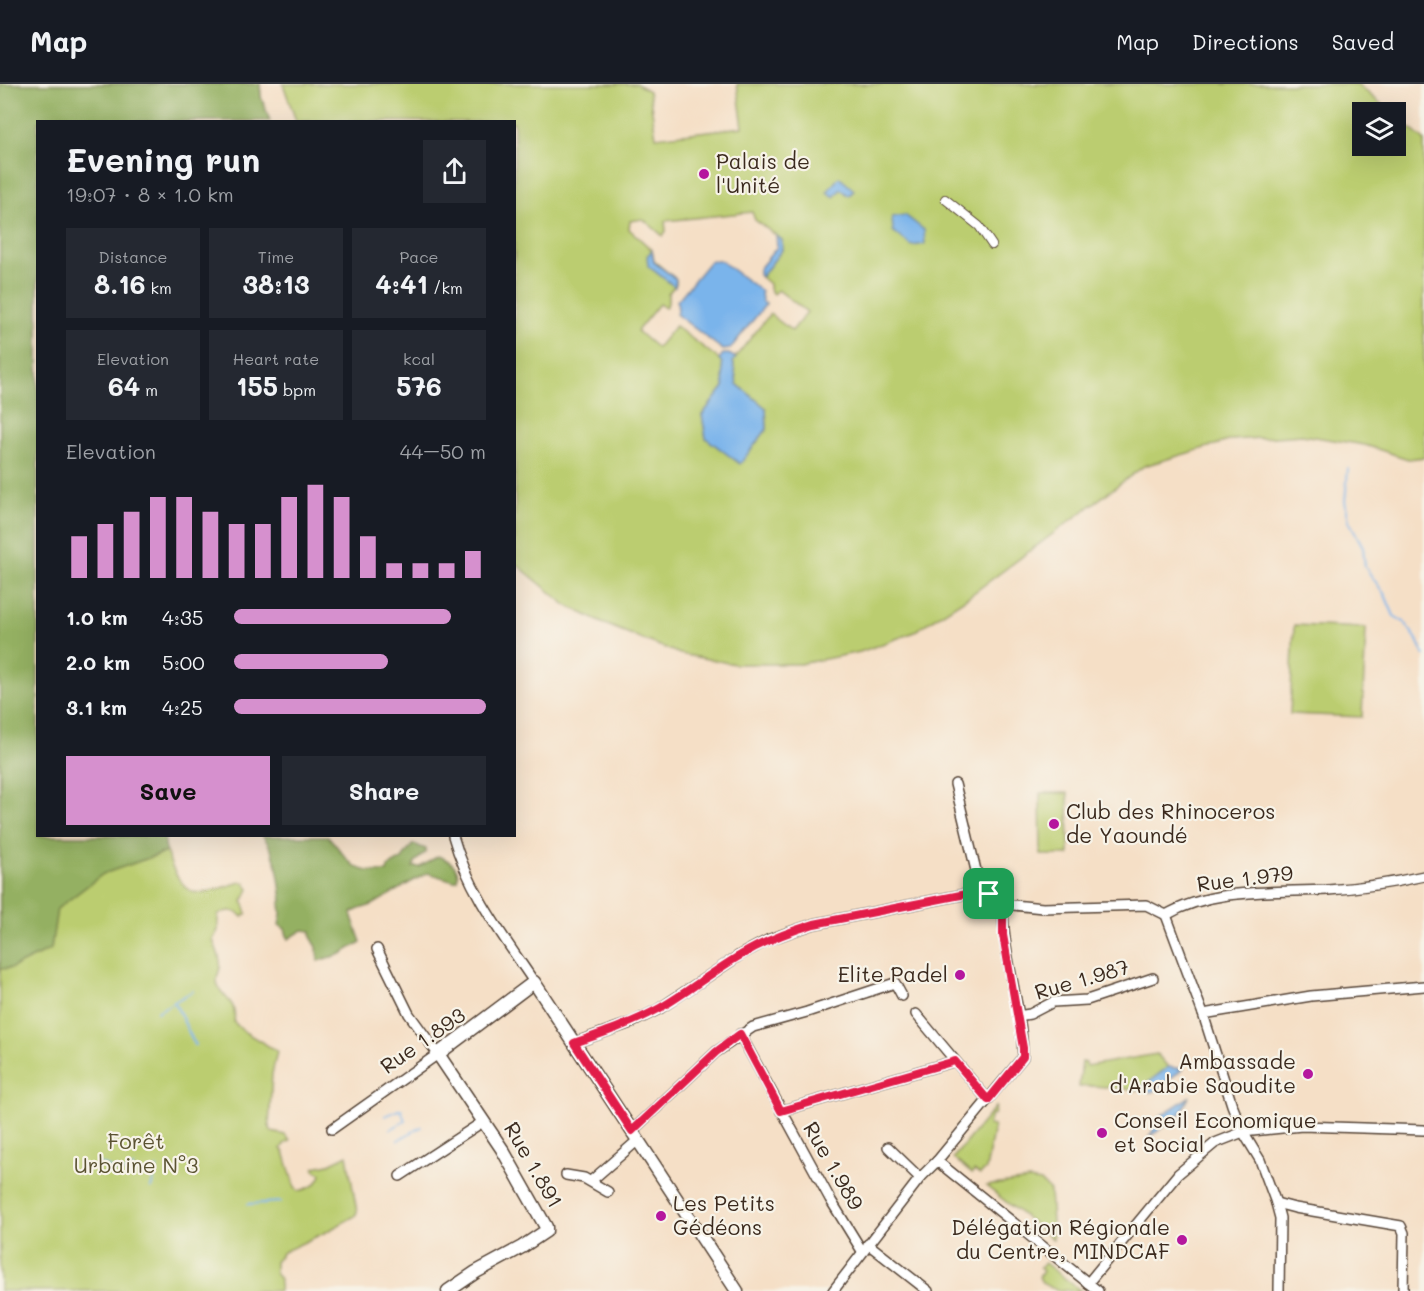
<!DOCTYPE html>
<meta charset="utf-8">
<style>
body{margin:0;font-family:Mali,sans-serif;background:#242831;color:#f1f3f6;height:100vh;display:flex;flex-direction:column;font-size:22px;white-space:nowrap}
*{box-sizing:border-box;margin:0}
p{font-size:20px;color:#9ea1a6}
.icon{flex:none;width:33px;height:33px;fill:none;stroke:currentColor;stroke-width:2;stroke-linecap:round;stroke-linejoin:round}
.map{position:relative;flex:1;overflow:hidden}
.details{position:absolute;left:36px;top:36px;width:480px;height:717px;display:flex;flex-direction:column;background:#171b24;border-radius:0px;box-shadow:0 6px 24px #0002}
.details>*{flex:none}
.controls{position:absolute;left:1352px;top:18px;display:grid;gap:12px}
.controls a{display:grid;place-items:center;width:54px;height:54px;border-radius:0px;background:#171b24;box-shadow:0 6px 24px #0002;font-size:30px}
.pin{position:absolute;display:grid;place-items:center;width:51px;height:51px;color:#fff;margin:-26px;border-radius:12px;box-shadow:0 3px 9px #0006}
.round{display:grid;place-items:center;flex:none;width:63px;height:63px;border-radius:0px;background:#242831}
.headline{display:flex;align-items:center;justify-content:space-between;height:102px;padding:0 30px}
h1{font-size:33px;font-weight:800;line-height:45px}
.figures{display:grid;grid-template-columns:repeat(3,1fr);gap:9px;height:102px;padding:6px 30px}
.figures div{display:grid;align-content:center;border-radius:0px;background:#242831;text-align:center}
.figures b{font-size:26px;font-weight:800}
.figures small{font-size:16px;font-weight:400}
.figures p{font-size:16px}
.chart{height:168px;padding:12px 30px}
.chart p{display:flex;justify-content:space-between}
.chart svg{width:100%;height:108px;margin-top:6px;stroke:#d690ce;stroke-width:6}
.action{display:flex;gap:12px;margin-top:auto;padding:12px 30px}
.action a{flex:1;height:69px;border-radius:0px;background:#d690ce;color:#111;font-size:24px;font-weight:800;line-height:69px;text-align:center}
.action a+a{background:#242831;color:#f1f3f6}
ul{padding:0 30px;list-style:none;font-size:20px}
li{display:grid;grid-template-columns:96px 72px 1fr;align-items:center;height:45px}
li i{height:15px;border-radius:8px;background:#d690ce}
header{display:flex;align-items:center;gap:36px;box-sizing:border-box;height:84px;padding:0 30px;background:#171b24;border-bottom:2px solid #363941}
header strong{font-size:28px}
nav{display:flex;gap:33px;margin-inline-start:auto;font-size:21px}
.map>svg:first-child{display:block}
.green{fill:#bbcd70;stroke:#7b7c47;stroke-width:1.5;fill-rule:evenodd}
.forest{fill:#94b062;stroke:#686d40;stroke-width:1.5}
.water{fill:#7ab4eb;stroke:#5a6f84;stroke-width:1.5}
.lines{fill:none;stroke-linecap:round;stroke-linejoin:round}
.stream{stroke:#7ab4eb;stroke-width:2}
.pedestrian-casing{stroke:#574537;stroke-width:10}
.minor-casing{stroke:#574537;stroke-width:12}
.tertiary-casing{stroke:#574537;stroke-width:15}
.pedestrian{stroke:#fff;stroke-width:8}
.minor{stroke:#fff;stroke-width:9}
.tertiary{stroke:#fff;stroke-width:12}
.route-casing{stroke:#fff;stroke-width:12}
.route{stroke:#e11d48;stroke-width:8}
.poi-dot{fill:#b5179e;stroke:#f7f3e8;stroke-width:2}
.labels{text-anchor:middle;stroke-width:4.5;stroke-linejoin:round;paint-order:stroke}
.poi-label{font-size:21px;fill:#3b2a1e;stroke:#f7f3e8;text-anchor:start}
.street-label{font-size:21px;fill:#3b2a1e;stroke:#f7f3e8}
.park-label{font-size:21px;fill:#5b5332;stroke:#f7f3e8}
</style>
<header>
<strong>Map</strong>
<nav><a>Map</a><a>Directions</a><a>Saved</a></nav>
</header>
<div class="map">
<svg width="1424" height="1207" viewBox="0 0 1424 1207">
<rect width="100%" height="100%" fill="#f7f3e8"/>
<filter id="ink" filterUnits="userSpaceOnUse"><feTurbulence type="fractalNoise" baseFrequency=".0167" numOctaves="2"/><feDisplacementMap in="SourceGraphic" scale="12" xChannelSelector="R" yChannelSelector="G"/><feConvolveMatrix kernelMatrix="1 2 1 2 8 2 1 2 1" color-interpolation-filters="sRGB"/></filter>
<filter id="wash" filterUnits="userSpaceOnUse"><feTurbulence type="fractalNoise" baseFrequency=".008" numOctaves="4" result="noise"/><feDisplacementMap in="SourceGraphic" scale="24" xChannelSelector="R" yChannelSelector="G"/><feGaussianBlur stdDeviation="1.35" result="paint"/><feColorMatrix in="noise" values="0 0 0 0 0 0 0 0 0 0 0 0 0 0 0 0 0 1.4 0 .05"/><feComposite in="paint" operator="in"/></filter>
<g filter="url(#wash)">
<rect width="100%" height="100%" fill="#f5dfc6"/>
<g class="green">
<path d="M0 0H260L261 13 270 37 38 38V752H164C163 767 178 803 194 808 204 812 229 801 240 798L245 799 249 805 243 817 247 830 242 833C235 825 226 826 218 831V846L213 856C216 865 222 875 220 884 218 891 215 896 219 904 226 917 237 917 234 938L243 947 277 967 272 990 269 1042 272 1048 285 1051 290 1057 284 1060 281 1065 284 1068 294 1101 298 1107C308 1105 319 1101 321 1090L314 1086 315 1083 329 1080 347 1071 357 1128 355 1132 324 1149 283 1168 275 1178V1189L280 1195 279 1207H0Z"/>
<path d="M283 0H637L649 7 656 53 743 43 737 0H1357L1391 28H1362V62H1395V32L1424 56V373L1408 375 1365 361 1302 351 1232 356 1144 382 968 513 912 549 860 568 800 580H735L680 570 602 539 566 521 515 479 514 38 296 37ZM752 128 755 136 782 156V166L761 193 769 200V205L773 210 778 206 807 228 792 247 770 230 733 276 737 300 766 324 767 345 740 379 706 354 702 331 724 303 722 278 719 275 675 242 657 264 637 247 659 220 665 224 668 219V210L676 200V195L654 177 652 166 629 145 630 137 643 135 663 152 666 147 665 137Z"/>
<polygon points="1294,541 1366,544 1362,633 1290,630"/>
<polygon points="1040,709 1068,709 1069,771 1041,771"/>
<polygon points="1157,970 1168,983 1138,1006 1094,1002 1079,1003 1082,978 1086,979 1087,982"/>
<polygon points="996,1022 994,1031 991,1031 988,1041 994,1042 986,1085 980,1091 974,1087 972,1090 953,1074"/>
<polygon points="1029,1096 1041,1098 1050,1107 1053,1155 986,1102"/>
<path d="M1045 1179 1081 1207C1066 1207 1044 1207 1039 1193L1043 1187 1040 1184Z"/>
</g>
<g class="forest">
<polygon points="0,0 260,0 261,13 270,37 38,38 38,752 164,752 166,768 103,790 57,825 51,865 12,884 0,885"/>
<path d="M263 752H328C351 777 348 789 387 788L388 783 402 775 413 760 426 765V768L416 777 413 783H420L438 772C449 776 461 783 457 796L454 797 428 789C409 798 392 810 374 820 366 824 358 824 352 829V833L361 858 341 870 318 877 317 863 311 853V847L303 846 288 855 285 845 279 841 281 830 280 819 282 817C279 794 278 772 263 752Z"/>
</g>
<g class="water">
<polygon points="839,93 854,106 849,112 841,105 834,113 827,108"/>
<polygon points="905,131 924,146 925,160 912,162 893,147 892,133"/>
<polygon points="776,151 782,156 782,166 761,193 759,191 759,185 777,163"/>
<polygon points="652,166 654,178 676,195 675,203 648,182 647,172"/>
<polygon points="710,177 721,177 761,207 762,218 766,220 730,265 723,266 676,230 678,227 677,217"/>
<polygon points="723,270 729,270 736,274 733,277 737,300 766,324 767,345 740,380 706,354 702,331 724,303 722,279 719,275"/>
<polygon points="1168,983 1183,985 1152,1008 1138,1006"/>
<polygon points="1189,1013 1181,1029 1150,1053 1159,1033"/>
</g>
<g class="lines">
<g class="stream">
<polyline points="1348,385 1345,417 1349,437 1363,463 1365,483 1385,511 1394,532 1404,538 1416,554 1424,571"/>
<polyline points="174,917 195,961"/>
<polyline points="157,928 193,907"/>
<polyline points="385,1032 401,1025 405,1037 391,1045"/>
<polyline points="398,1056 421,1043"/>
<polyline points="98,1079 117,1087 131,1089 133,1083"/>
<polyline points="151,1104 157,1084"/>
<polyline points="248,1120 281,1118"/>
</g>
</g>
</g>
<g filter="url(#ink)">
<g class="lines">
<g class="pedestrian-casing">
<polyline id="pedestrian" points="945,115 979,142 992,161"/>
</g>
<g class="minor-casing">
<g id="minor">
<polyline points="955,700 981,807"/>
<path d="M453 752C468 806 503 852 534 898"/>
<polyline points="1166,831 1203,930 1232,1021 1243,1048 1260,1076 1276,1119 1280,1134 1279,1207"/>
<path d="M1166 831C1214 803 1275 809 1328 806 1360 804 1392 799 1424 792"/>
<polyline points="916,930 988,1016"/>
<polyline points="1203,930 1311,912 1424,902"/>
<polyline points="1018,932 1030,930 1053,918 1087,916 1153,894"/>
<polyline points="740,950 830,1115 862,1167"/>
<polyline points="574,959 633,938 659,925 740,871 768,856 790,848 814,840 981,807 1003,820 1043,824 1146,821 1166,831"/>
<polyline points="781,1027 955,977"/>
<polyline points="332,1045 438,970 409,930 377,865"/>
<polyline points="632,1047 716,968 753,943 807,928 895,899 902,912"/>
<polyline points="888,1063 920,1094"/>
<polyline points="937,1077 1098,1207"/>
<polyline points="566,1091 584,1094 608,1108"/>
<polyline points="400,1092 484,1037"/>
<polyline points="591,1097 638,1056"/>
<polyline points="1276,1119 1295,1124 1401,1142 1404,1149 1403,1207"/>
<polyline points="868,1160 928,1207"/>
<polyline points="1088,1199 1178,1090 1215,1059 1243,1048 1302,1042 1424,1046"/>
<path d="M833 1207 920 1094 937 1077 1023 973C1022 921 1002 872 1003 820"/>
</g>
</g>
<g class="tertiary-casing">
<polyline id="tertiary" points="448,1207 476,1188 522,1163 546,1147 546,1143 502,1065 438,970 534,898 737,1207"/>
</g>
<use href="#pedestrian" class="pedestrian"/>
<use href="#minor" class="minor"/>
<use href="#tertiary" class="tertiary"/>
</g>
</g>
<g class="lines" filter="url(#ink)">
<g class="route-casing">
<path id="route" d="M981 807 1003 820V851L1023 964V973L988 1016 955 977 781 1027 740 950 716 968 632 1047 574 959C603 949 633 939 660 924 688 908 713 887 741 871 764 857 788 848 814 840Z"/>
</g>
<use href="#route" class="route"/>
</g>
<g class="poi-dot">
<circle cx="704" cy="90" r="6"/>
<circle cx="1054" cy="740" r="6"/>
<circle cx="960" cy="891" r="6"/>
<circle cx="1308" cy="990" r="6"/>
<circle cx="1102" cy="1049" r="6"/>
<circle cx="661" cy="1132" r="6"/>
<circle cx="1182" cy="1156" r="6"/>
</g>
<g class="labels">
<g class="poi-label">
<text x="716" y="85">Palais de<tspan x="716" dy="24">l'Unité</tspan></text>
<text x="1066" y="735">Club des Rhinoceros<tspan x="1066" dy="24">de Yaoundé</tspan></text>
<text x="948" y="898" text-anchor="end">Elite Padel</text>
<text x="1296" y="985" text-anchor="end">Ambassade<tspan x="1296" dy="24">d'Arabie Saoudite</tspan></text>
<text x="1114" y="1044">Conseil Economique<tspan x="1114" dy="24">et Social</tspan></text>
<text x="673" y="1127">Les Petits<tspan x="673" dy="24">Gédéons</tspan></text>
<text x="1170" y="1151" text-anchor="end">Délégation Régionale<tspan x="1170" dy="24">du Centre, MINDCAF</tspan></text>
</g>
<g class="street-label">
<text transform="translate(1245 795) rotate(-7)" y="7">Rue 1.979</text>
<text transform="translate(1082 896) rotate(-16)" y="7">Rue 1.987</text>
<text transform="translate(423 957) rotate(-35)" y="7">Rue 1.893</text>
<text transform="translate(533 1081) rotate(60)" y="7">Rue 1.891</text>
<text transform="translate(833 1082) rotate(60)" y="7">Rue 1.989</text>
</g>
<g class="park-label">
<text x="136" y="1065">Forêt<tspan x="136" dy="24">Urbaine N°3</tspan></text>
</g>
</g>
</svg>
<div class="controls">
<a><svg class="icon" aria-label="layers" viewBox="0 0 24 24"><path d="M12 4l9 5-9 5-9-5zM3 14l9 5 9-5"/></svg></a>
</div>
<div class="pin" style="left:989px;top:810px;background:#1e9e55"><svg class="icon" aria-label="arrive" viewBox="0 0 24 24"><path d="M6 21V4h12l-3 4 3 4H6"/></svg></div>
<section class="details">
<div class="headline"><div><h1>Evening run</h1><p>19:07 · 8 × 1.0 km</p></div><a class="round"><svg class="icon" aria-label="share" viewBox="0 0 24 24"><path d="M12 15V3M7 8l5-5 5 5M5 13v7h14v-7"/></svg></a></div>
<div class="figures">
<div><p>Distance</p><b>8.16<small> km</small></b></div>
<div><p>Time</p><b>38:13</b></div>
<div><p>Pace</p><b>4:41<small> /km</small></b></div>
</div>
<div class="figures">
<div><p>Elevation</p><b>64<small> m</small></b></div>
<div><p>Heart rate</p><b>155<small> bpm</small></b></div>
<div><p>kcal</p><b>576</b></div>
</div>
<div class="chart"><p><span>Elevation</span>44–50 m</p>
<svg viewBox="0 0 160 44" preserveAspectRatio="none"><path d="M5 44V27M15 44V22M25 44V17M35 44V11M45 44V11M55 44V17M65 44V22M75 44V22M85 44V11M95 44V6M105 44V11M115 44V27M125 44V38M135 44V38M145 44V38M155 44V33"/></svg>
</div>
<ul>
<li><b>1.0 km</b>4:35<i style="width:86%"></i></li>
<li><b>2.0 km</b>5:00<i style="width:61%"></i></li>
<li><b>3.1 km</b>4:25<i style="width:100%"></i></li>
</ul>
<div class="action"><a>Save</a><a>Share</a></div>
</section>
</div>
